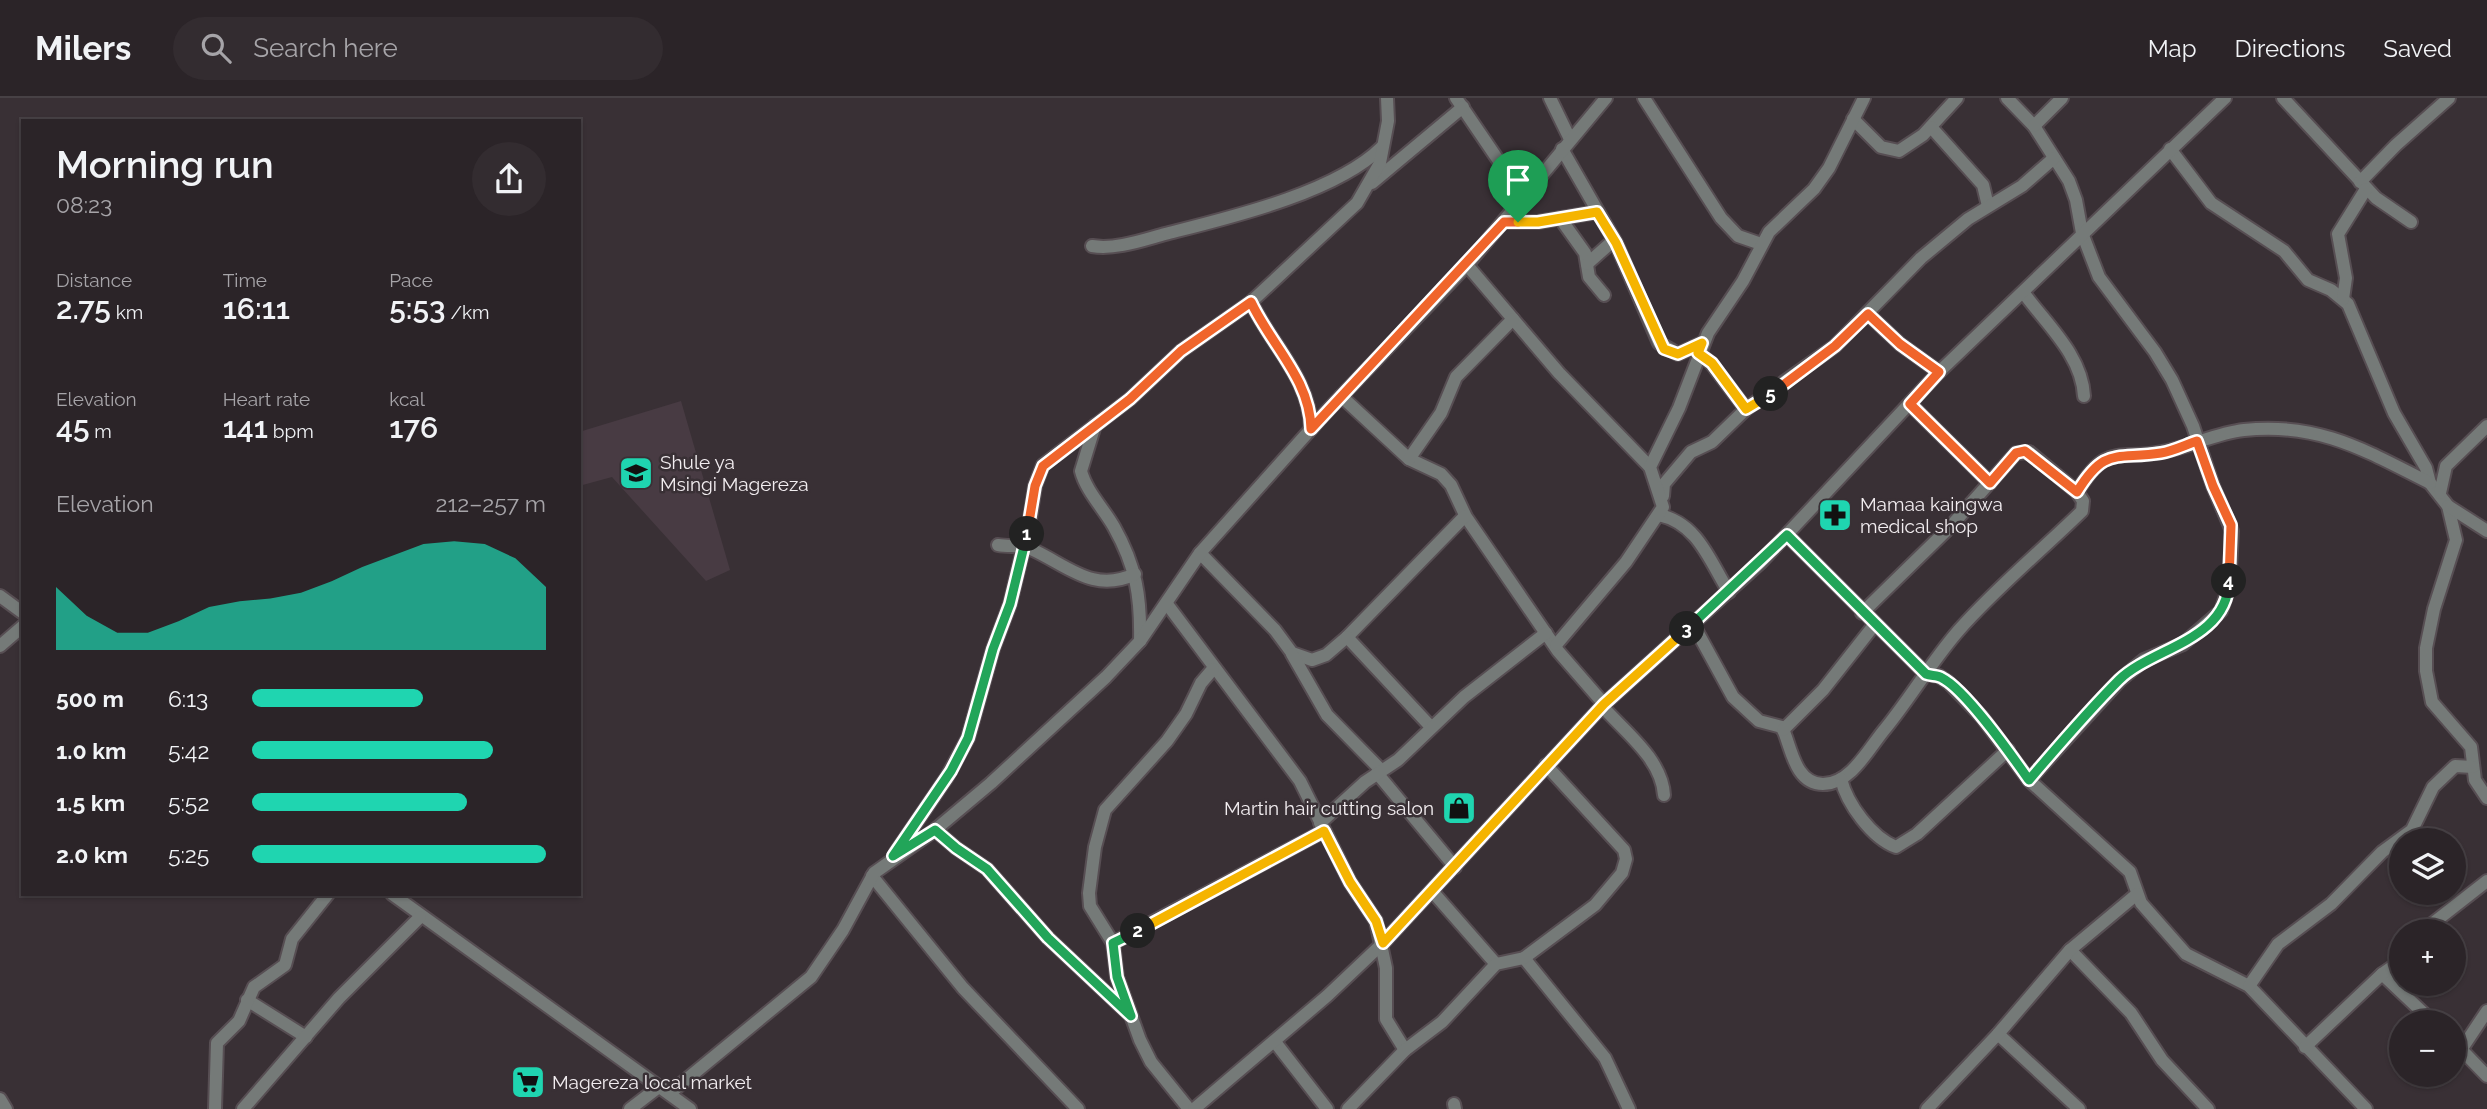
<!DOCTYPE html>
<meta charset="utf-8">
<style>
body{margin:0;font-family:Raleway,sans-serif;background:#332c30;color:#f1f3f6;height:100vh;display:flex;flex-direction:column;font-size:26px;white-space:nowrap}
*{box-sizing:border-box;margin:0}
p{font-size:23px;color:#a6a4a8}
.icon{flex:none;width:38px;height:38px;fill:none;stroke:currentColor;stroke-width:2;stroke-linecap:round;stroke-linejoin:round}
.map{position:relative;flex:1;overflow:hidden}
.drawer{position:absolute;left:21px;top:21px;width:560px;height:777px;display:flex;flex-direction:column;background:#2b2428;border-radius:0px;box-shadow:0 2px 5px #0004,0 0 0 2px #474145}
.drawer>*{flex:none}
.buttons{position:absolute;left:2389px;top:730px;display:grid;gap:14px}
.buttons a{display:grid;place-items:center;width:77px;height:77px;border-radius:50%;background:#2b2428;box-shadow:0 2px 5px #0004,0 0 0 2px #474145;font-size:35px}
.pin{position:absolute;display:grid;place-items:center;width:60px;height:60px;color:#fff;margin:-72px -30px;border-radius:50% 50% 50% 0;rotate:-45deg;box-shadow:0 0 7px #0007}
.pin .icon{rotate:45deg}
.km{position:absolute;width:35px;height:35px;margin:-18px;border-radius:50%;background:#222;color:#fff;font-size:19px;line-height:35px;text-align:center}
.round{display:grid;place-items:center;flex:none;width:74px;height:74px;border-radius:37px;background:#332c30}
.headline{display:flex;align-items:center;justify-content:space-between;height:119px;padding:0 35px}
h1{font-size:38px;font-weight:600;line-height:52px}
.stats{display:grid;grid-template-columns:repeat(3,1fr);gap:10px;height:119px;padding:7px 35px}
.stats div{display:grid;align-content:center}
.stats b{font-size:30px;font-weight:600}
.stats small{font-size:19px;font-weight:400}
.stats p{font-size:19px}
.chart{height:196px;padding:14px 35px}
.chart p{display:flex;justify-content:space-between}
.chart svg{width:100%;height:126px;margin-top:7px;fill:#1fd5b0;opacity:.7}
ul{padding:0 35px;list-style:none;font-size:23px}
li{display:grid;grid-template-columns:112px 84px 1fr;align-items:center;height:52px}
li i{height:18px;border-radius:9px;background:#1fd5b0}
header{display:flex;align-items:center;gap:42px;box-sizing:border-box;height:98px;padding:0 35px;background:#2b2428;border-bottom:2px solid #474145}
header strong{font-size:33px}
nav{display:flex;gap:38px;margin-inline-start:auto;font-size:24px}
.search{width:490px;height:63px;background:#332c30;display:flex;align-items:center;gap:18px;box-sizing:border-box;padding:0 24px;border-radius:38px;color:#a6a4a8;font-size:26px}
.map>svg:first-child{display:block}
.built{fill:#483b43}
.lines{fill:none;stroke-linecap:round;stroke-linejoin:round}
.minor-casing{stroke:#574e53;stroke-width:16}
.minor{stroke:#757a78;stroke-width:12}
.split-1-casing{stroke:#fff;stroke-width:14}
.split-2-casing{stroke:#fff;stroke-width:14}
.split-3-casing{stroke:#fff;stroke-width:14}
.split-4-casing{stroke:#fff;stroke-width:14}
.split-5-casing{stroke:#fff;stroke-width:14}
.split-6-casing{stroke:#fff;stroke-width:14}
.split-1{stroke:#f0652b;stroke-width:9}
.split-2{stroke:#22a559;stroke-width:9}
.split-3{stroke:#f5b400;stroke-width:9}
.split-4{stroke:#22a559;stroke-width:9}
.split-5{stroke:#f0652b;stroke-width:9}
.split-6{stroke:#f5b400;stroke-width:9}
.labels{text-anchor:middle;stroke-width:5;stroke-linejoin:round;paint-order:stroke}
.poi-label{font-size:19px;fill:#f2edf0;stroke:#393035;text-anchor:start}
</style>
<header>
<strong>Milers</strong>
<div class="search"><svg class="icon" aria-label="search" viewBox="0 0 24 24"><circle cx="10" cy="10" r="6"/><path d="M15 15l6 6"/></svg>Search here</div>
<nav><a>Map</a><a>Directions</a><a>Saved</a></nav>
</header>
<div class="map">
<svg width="2487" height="1011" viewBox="0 0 2487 1011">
<rect width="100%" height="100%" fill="#393035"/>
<polygon class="built" points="681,303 730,472 706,483 612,379 579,388 579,334"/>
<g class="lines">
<g class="minor-casing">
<g id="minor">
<polyline points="1456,0 1524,100"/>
<polyline points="1550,0 1570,41"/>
<polyline points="1644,0 1721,120 1738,138 1761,146"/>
<polyline points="2007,0 2034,28 2069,83 2076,102 2082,135 2099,179 2155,254 2172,282 2193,328 2213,388 2232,433 2229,489 2221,513 2183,546 2144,562 2120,582 2029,682"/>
<polyline points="2283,0 2376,100 2411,124"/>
<polyline points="1853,21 1881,49 1899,53 1923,37 1957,0"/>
<polyline points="2034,28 2062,0"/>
<polyline points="1931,29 1983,87 1988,108"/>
<polyline points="1562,51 1616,145 1659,245 1678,256 1702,245"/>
<polyline points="2170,51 2211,105 2284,153 2308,182 2331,192 2348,206 2394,315 2426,370 2430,385 2448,408 2456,442 2434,511 2426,550 2426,573 2432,604 2471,649 2475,682 2487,700"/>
<polyline points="2360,84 2396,47 2449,0"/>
<polyline points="1372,85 1463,9"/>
<polyline points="1560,120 1585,155 1589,179 1604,197"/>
<polyline points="1504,124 1538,124 1597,114"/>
<path d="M1092 148C1115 152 1143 142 1165 136 1228 120 1336 95 1382 49"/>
<polyline points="1587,166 1614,142"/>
<polyline points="1467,167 1559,275 1650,369"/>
<path d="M2023 194C2046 226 2082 257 2084 298"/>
<polyline points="2343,201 2346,180 2338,136 2366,91"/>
<path d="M1251 204C1272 248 1310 281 1311 331"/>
<polyline points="1868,216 1900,246 1939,274"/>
<polyline points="1698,255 1711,265 1746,311"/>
<polyline points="1341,298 1409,361 1441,376 1451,387 1466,419 1558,553 1604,606"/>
<polyline points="1910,306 1990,385"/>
<path d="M1095 327 1081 373C1086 393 1104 411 1114 429 1136 468 1141 499 1140 543"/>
<polyline points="1409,361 1441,315 1456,279 1513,221"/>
<polyline points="2440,395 2446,368 2487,328"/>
<polyline points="1663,398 1664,386 1691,354 1712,344 1746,311 1835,248 1921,160 1968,121 2022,88 2054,60"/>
<polyline points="2448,408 2487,433"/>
<path d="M1659 417C1698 425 1710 464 1729 494"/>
<polyline points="1787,437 1926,576 1939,578 1948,584 1982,619 2029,682 2130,774 2141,805 2186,856 2249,888 2366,1011"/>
<path d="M998 447C1009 449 1023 447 1031 451 1067 467 1093 496 1135 476"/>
<polyline points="1200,455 1275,532 1292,555 1312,562 1326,557 1347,539 1465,418"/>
<polyline points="0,498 23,515"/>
<polyline points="1167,506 1300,683 1350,784 1376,823 1386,870 1386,921 1405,952"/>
<polyline points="1862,515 1951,428 2016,355 2029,354 2077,394"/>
<path d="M1693 526 1733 599 1759 623 1782 629C1791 647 1794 686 1823 686 1851 686 1869 650 1885 631 1911 599 1932 563 1959 532 1997 489 2041 453 2082 413L2083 403 2077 394C2107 344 2117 363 2162 354 2190 349 2216 335 2244 332 2320 324 2366 353 2430 385"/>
<polyline points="1347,539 1431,629"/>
<polyline points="1556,547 1626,464 1663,409 1650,369 1679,310 1708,235 1743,183 1769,134 1814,91 1829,70 1864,0"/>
<polyline points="0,548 23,528"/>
<polyline points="1292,556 1327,617 1381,672"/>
<path d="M1602 608C1624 633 1662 661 1664 697"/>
<polyline points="1783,632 1823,592 1875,526"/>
<polyline points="1377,675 1455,769"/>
<path d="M1841 681C1847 706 1872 740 1896 749L1917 736 2008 652"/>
<polyline points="1320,725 1365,684 1398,662 1464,599 1546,535"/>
<polyline points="935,732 956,750 987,771 1048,840 1129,916"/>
<polyline points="896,754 947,679 968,640 993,551 1010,506 1029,427 1035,388 1043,367 1130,301 1181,253 1251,204 1357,105 1380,65 1388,23 1387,0"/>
<polyline points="872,778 963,890 1078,1011"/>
<polyline points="1432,793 1496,866"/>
<polyline points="392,796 690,1011"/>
<polyline points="2423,833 2487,783"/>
<polyline points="1113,845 1324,733"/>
<polyline points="2070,852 2131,915 2162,962 2208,1011"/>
<polyline points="1524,860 1605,960 1629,1011"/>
<polyline points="2382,876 2433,924"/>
<polyline points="2249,888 2278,846 2331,806 2382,754 2412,732 2433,689 2455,668 2473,669"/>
<polyline points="247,902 306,939"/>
<polyline points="1998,936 2079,1011"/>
<polyline points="1275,944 1327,1011"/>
<polyline points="2454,944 2487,978"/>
<polyline points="2305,949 2382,876 2401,863"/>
<polyline points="2461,952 2487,913"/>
<polyline points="670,995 811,879 843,832 874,775 935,732 991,685 1106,579 1140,543 1200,455 1328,312 1467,167 1606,0"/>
<polyline points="0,1001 6,1011"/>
<polyline points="1454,1006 1455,1011"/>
<polyline points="215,1011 217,945 239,923 254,889 285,867 292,841 328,796"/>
<polyline points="243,1011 339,900 420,819"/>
<polyline points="630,1011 660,988"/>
<polyline points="1189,1011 1151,964 1140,942 1117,879 1113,845 1090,808 1089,795 1095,749 1105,712 1167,643 1186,616 1201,585 1213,571"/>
<polyline points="1194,1011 1327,898 1383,845 1604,606 1761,464 1939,274 2225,0"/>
<polyline points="1348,1011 1405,952 1442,924 1496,866 1524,860 1595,807 1622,775 1626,761 1624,752 1546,667"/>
<polyline points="1927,1011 1998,936 2070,852 2137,796"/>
</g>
</g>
<use href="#minor" class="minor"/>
</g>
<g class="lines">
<g class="split-1-casing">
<path id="split-1" d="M1027 436 1035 388 1043 368 1130 301 1181 253 1251 204C1271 247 1310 281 1311 331L1504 124H1518"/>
</g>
<g class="split-2-casing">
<polyline id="split-2" points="1027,436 1010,506 993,551 968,640 951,673 893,758 935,732 956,750 987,771 1048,840 1131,918 1117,879 1113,845 1138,833"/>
</g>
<g class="split-3-casing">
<polyline id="split-3" points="1138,833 1324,733 1350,784 1376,823 1383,845 1604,606 1687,531"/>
</g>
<g class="split-4-casing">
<path id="split-4" d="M1687 531 1787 437 1926 576C1931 578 1938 577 1942 580 1966 592 2012 658 2029 682 2058 648 2087 614 2119 582 2153 549 2227 543 2229 483"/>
</g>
<g class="split-5-casing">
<path id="split-5" d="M1771 296 1835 248 1868 216 1900 246 1939 274 1910 306 1990 385 2016 355 2025 353 2077 394C2105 348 2116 362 2161 355 2173 353 2185 347 2197 343L2213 388 2231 427 2229 483"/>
</g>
<g class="split-6-casing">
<polyline id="split-6" points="1518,124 1538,124 1597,114 1616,145 1664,251 1678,256 1702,245 1698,255 1712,265 1746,311 1771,296"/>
</g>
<use href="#split-1" class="split-1"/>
<use href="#split-2" class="split-2"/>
<use href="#split-3" class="split-3"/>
<use href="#split-4" class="split-4"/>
<use href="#split-5" class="split-5"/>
<use href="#split-6" class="split-6"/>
</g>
<defs>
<g id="school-square" transform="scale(1.75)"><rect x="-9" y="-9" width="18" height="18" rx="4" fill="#1fd5b0" stroke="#393035"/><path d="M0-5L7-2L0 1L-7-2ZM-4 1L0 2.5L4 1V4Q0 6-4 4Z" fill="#111"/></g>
<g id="pharmacy-square" transform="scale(1.75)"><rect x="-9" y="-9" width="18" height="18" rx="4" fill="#1fd5b0" stroke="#393035"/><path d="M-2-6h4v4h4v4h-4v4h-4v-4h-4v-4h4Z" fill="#111"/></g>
<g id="shop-square" transform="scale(1.75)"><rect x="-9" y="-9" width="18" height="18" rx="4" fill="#1fd5b0" stroke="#393035"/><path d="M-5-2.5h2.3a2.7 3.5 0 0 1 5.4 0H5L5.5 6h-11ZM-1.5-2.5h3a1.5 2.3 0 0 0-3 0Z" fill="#111"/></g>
<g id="supermarket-square" transform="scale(1.75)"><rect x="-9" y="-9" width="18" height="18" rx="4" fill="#1fd5b0" stroke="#393035"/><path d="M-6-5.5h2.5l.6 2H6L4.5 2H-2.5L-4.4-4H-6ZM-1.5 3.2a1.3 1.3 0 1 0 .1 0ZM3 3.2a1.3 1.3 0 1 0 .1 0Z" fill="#111"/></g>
</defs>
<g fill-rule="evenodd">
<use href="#school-square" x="636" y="375"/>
<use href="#pharmacy-square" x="1835" y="417"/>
<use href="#shop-square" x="1459" y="710"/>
<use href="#supermarket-square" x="528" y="984"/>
</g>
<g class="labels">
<g class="poi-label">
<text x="660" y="371">Shule ya<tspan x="660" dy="22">Msingi Magereza</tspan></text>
<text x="1860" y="413">Mamaa kaingwa<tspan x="1860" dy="22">medical shop</tspan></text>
<text x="1434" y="717" text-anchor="end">Martin hair cutting salon</text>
<text x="552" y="991">Magereza local market</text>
</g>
</g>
</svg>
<div class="buttons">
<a><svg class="icon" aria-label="layers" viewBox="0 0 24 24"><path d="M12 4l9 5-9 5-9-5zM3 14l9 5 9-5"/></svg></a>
<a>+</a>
<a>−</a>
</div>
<div class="pin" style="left:1518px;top:124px;background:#1e9e55"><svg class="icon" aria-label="arrive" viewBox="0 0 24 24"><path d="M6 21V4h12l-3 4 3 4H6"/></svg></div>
<b class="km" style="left:1027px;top:436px">1</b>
<b class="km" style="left:1138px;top:833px">2</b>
<b class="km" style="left:1687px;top:531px">3</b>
<b class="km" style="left:2229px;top:483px">4</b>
<b class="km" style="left:1771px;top:296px">5</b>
<section class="drawer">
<div class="headline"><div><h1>Morning run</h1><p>08:23</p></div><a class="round"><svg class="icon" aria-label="share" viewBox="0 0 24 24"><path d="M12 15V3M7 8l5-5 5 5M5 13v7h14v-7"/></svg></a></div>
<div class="stats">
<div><p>Distance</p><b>2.75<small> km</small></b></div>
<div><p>Time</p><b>16:11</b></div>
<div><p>Pace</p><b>5:53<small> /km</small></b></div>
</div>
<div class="stats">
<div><p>Elevation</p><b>45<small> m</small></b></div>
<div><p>Heart rate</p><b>141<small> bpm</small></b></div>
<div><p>kcal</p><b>176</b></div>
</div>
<div class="chart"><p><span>Elevation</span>212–257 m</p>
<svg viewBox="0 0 160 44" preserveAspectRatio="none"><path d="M0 44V22L10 32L20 38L30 38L40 34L50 29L60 27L70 26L80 24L90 20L100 15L110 11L120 7L130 6L140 7L150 12L160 22V44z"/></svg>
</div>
<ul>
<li><b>500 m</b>6:13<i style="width:58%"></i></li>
<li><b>1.0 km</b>5:42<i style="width:82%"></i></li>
<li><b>1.5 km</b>5:52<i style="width:73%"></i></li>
<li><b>2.0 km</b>5:25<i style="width:100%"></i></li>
</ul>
</section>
</div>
